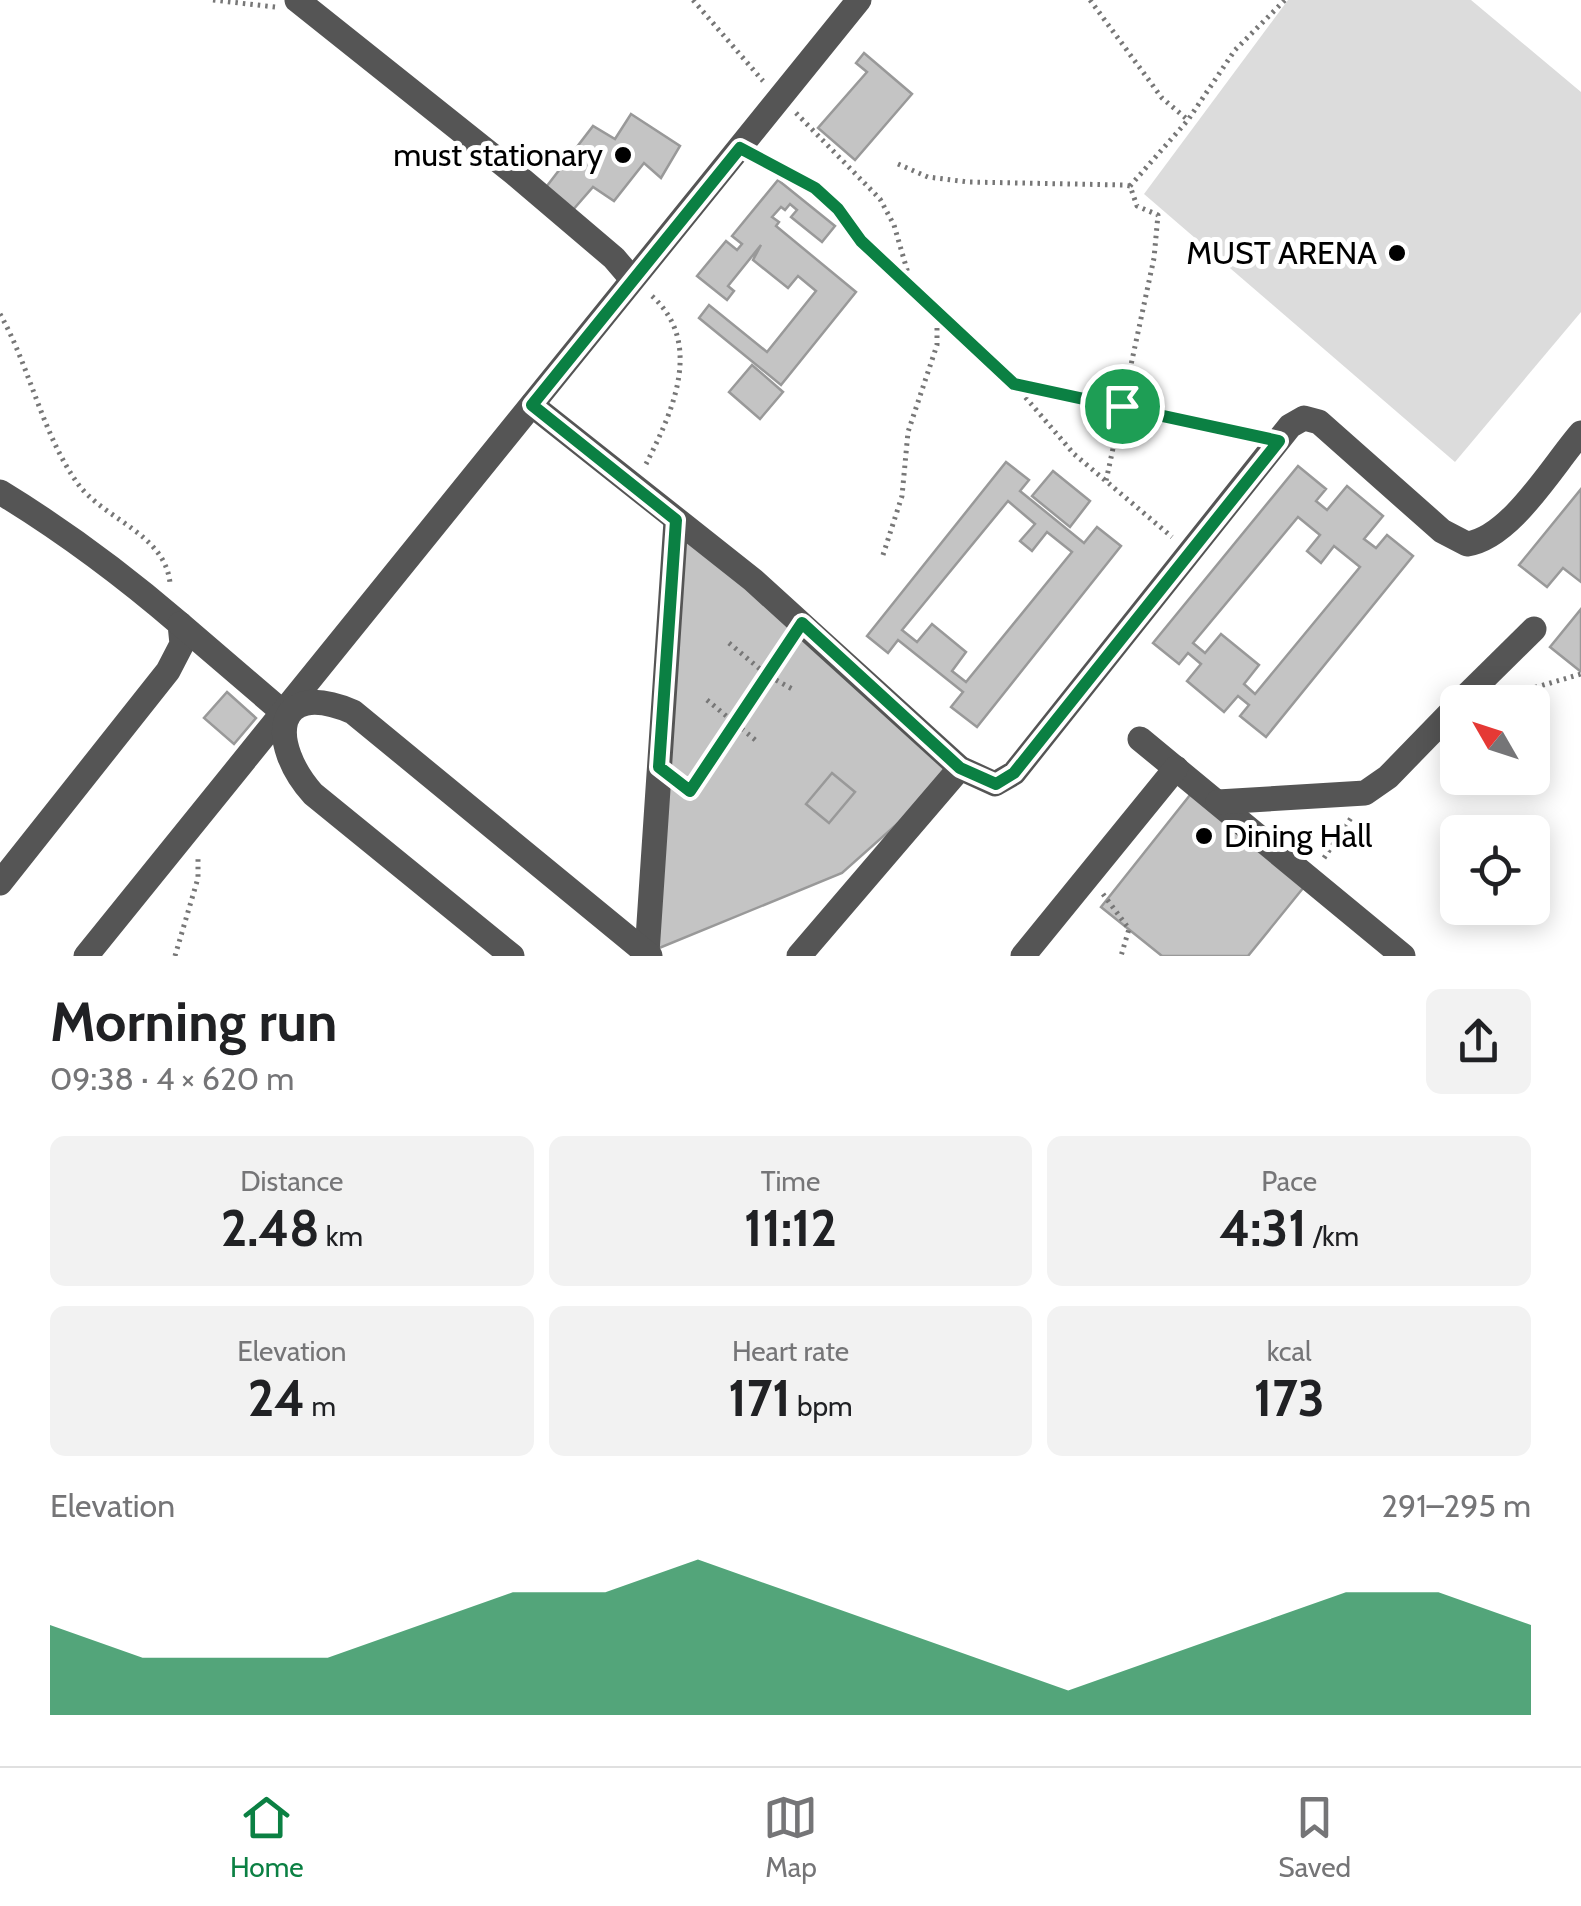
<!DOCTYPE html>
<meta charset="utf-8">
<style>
body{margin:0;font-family:Cabin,sans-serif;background:#f2f2f2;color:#202124;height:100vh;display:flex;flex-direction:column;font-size:38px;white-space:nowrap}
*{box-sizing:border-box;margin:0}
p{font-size:32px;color:#757577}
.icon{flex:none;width:55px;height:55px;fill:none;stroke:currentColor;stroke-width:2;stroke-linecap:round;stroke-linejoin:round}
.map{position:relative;height:956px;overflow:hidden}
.details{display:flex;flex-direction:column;background:#fff;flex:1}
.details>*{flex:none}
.needle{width:65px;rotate:309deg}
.fabs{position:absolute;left:1440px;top:685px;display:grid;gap:20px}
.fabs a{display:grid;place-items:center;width:110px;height:110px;border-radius:15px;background:#fff;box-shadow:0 5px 25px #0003;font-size:50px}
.pin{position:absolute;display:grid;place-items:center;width:85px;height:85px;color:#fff;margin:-42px;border:5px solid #fff;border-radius:50%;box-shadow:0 2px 10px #0007}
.round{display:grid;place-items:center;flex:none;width:105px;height:105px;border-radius:15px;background:#f2f2f2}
.head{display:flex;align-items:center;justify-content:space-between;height:170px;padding:0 50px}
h1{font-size:55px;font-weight:700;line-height:75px}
.stats{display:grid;grid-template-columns:repeat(3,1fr);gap:15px;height:170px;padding:10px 50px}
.stats div{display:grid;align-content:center;border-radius:15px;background:#f2f2f2;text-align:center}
.stats b{font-size:50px;font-weight:700}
.stats small{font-size:28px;font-weight:400}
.stats p{font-size:28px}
.chart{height:280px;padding:20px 50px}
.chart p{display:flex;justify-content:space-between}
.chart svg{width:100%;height:180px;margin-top:10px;fill:#0b8043;opacity:.7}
.menu{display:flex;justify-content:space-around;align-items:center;height:140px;border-top:2px solid #e0e0e0;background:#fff;font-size:28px;color:#757577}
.menu a{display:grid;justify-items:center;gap:5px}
.menu .on{color:#0b8043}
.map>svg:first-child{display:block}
.green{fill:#dcdcdc}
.building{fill:#c4c4c4;stroke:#999;stroke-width:2.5;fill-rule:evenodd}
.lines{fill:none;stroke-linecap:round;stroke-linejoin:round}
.path{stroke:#777;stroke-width:5;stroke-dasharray:2.5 5;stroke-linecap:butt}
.minor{stroke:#555;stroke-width:25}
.route-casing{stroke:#fff;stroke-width:20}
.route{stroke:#0b8043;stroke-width:12}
.poi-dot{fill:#000;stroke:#fff;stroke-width:4}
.labels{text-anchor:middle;stroke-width:10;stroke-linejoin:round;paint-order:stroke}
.poi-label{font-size:32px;fill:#000;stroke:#fff;text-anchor:end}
</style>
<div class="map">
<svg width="1581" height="956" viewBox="0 0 1581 956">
<rect width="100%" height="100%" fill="#fff"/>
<polygon class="green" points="1288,0 1471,0 1581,92 1581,312 1455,462 1144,194"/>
<g class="building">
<polygon points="864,53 912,94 855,160 818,128 867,72 856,63"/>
<polygon points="631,114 680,146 661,178 644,163 614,201 593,187 572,211 540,195 593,126 615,139"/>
<polygon points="778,180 835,226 822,242 791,217 797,210 790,204 785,210 781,207 772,217 779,222 776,226 856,292 781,385 699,318 709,305 767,352 816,291 798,276 788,288 753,260 761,245 728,286 734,291 727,300 697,276 726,241 737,250 742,244 732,236"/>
<polygon points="752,365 783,392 760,419 729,392"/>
<path d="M1006 462 1029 480 1020 491 1084 543 1097 527 1121 546 977 727 951 707 963 692 898 640 888 653 867 636ZM1008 501 1035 524 1020 541 1032 551 1047 532 1072 552 966 682 952 671 966 652 932 624 917 642 902 630Z"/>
<path d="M1298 466 1326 489 1316 501 1327 510 1347 486 1383 516 1364 539 1376 548 1387 535 1413 556 1266 737 1240 716 1249 705 1238 696 1224 712 1187 681 1201 664 1188 653 1179 664 1153 643ZM1298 517 1320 535 1307 551 1321 563 1334 546 1360 567 1255 694 1244 684 1259 665 1221 634 1205 653 1193 643Z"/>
<polygon points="1053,471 1090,501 1070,527 1032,496"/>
<polygon points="1581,489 1581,582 1563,568 1547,587 1519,565"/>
<polygon points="676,521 960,768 842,873 647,953"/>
<polygon points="1581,609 1581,669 1580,671 1550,647"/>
<polygon points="227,692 256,718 234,744 204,718"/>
<polygon points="832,773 855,792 829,823 806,804"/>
<polygon points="1194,790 1308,882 1248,956 1162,956 1101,907"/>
</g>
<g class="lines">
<g class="path">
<polyline points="213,0 275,7"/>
<polyline points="693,0 763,81"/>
<polyline points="1090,0 1162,98 1188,120"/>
<polyline points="796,113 880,199 894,225 912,287"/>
<polyline points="760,158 801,179 837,209 861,241 1008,377 1074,454 1172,537"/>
<polyline points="898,164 928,177 968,182 1123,185 1130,186 1137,206 1158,215 1154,258 1106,481"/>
<polyline points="1130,186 1188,120 1235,50 1285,0"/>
<path d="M0 314C30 367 42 434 78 484 105 520 165 534 170 583"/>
<polyline points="1017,385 1250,436"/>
<path d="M646 464C673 411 704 343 652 296"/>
<polyline points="883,555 902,496 908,432 937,345 937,315"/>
<polyline points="729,643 767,675 794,690"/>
<polyline points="1499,698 1581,674"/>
<polyline points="707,700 759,743"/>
<polyline points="681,784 690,791 788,643"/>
<polyline points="1324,858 1351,818"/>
<polyline points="1103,894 1129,929 1121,956"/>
<polyline points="175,956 198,878 198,858"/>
</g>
<g class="minor">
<polyline points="297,0 514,173 614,258 632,279"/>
<path d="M532 405 753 580 960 768 995 784 1014 773 1290 426 1304 418 1319 422 1442 531 1467 544C1511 538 1553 465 1581 433"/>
<path d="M0 492C64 531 123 575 180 624L182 644 168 671 0 883"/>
<polyline points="180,624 285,714"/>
<polyline points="1460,702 1534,629"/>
<polyline points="1140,739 1403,956"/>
<polyline points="1218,802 1365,793 1388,777 1458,705"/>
<polyline points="647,953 676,521"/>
<polyline points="86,956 859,0"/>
<path d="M512 956 313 794C269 745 271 677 353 712L650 956"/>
<polyline points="799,956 960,768"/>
<polyline points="1023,956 1176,768"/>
</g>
</g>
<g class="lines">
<g class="route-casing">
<polygon id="route" points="740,148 815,188 838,209 861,241 1014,384 1279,441 1014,773 996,784 960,768 802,623 690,791 659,767 676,520 532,405"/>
</g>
<use href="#route" class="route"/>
</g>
<g class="poi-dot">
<circle cx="623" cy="155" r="10"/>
<circle cx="1397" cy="253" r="10"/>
<circle cx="1204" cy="836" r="10"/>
</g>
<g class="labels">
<g class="poi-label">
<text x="603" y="166">must stationary</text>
<text x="1377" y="264">MUST ARENA</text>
<text x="1224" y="847" text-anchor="start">Dining Hall</text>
</g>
</g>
</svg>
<div class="fabs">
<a><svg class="needle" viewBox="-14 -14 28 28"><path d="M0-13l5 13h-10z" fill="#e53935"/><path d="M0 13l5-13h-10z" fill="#757577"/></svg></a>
<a><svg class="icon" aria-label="locate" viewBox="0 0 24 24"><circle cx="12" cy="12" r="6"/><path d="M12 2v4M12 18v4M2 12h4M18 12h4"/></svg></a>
</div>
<div class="pin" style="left:1122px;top:406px;background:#1e9e55"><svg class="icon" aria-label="arrive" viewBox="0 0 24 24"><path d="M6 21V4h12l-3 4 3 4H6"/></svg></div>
</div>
<section class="details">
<div class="head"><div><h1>Morning run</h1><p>09:38 · 4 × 620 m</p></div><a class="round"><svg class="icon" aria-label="share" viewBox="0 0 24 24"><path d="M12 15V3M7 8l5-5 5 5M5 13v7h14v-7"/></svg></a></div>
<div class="stats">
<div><p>Distance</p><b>2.48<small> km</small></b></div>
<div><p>Time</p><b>11:12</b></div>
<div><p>Pace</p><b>4:31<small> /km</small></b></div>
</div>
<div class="stats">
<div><p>Elevation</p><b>24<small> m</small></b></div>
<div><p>Heart rate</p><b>171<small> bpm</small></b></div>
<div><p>kcal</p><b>173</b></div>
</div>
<div class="chart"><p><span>Elevation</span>291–295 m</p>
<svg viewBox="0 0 160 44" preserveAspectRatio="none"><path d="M0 44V22L10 30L20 30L30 30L40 22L50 14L60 14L70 6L80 14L90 22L100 30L110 38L120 30L130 22L140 14L150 14L160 22V44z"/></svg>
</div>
</section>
<nav class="menu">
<a class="on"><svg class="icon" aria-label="home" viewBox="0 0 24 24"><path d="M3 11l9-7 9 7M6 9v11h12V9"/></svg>Home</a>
<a><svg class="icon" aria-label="map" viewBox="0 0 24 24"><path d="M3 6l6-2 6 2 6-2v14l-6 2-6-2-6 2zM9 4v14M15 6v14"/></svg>Map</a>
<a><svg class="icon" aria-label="saved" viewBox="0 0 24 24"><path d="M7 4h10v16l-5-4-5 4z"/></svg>Saved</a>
</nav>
